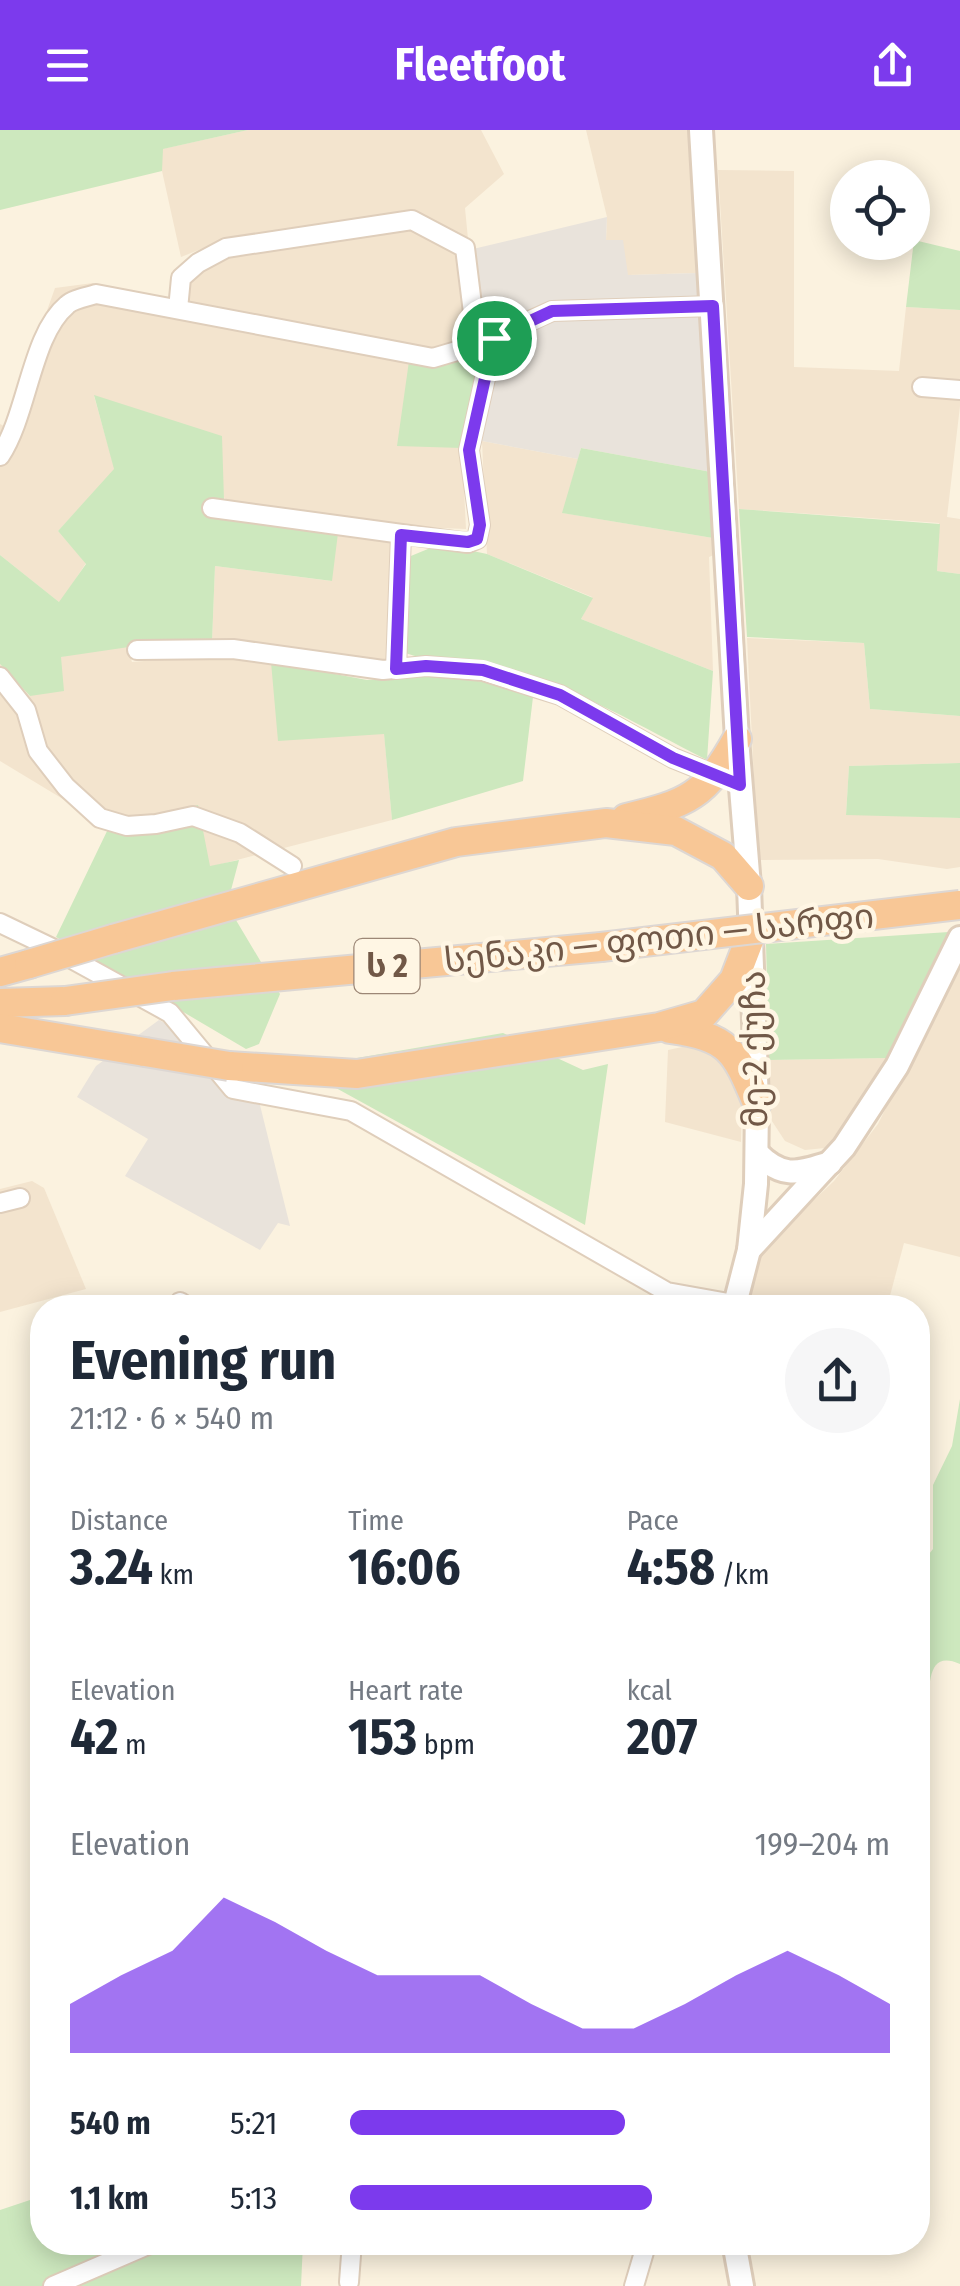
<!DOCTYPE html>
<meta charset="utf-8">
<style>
body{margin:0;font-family:"Fira Sans Condensed","Noto Sans Georgian",sans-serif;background:#f6f6f7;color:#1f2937;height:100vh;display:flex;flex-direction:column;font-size:38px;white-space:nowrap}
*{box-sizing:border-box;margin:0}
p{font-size:32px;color:#747a83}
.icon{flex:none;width:55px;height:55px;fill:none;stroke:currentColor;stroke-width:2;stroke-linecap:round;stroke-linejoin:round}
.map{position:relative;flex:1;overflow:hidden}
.sheet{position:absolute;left:30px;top:1165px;width:900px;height:960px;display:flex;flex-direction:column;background:#fff;border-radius:40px;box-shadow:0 5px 25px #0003}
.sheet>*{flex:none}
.fabs{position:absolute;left:830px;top:30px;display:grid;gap:20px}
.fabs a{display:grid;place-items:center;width:100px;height:100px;border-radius:50%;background:#fff;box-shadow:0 5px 25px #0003;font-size:50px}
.pin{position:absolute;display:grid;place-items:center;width:85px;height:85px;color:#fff;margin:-42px;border:5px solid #fff;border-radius:50%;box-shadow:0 2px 10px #0007}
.round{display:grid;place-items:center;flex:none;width:105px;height:105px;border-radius:52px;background:#f6f6f7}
.overview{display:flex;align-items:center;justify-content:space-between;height:170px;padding:0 40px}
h1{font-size:55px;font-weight:700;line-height:75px}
.figures{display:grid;grid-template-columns:repeat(3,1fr);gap:15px;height:170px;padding:10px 40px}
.figures div{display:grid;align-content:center}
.figures b{font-size:50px;font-weight:700}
.figures small{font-size:28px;font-weight:400}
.figures p{font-size:28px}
.chart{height:280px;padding:20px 40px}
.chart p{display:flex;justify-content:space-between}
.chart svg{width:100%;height:180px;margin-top:10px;fill:#7c3aed;opacity:.7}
ul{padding:0 40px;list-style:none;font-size:32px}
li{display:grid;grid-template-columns:160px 120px 1fr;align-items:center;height:75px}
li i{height:25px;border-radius:12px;background:#7c3aed}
header{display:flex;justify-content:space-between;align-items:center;height:130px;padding:0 40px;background:#7c3aed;color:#fff;font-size:45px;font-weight:700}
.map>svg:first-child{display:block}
.residential{fill:#f3e4ce}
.industrial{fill:#e9e3db}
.green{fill:#cde8be}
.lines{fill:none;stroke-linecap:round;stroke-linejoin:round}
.minor-casing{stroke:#dfcebb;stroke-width:22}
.tertiary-casing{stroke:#dfcebb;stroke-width:28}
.trunk-casing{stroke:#ddd7d3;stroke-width:32}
.minor{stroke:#fff;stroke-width:18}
.tertiary{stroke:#fff;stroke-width:22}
.trunk{stroke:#f8c796;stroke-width:28}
.trunk-bridge-casing{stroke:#ddd7d3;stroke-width:32;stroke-linecap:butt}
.trunk-bridge{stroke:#f8c796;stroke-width:28}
.route-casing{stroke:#fff;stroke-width:20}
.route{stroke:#7c3aed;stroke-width:12}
.labels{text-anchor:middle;stroke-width:9;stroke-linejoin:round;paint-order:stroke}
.shield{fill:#fff6e4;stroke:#9c8776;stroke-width:2.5}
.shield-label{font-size:32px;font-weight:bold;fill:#715847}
.street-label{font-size:35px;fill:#715847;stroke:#fff6e4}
</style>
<header><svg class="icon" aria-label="menu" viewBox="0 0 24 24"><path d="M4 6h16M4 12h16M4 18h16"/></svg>Fleetfoot<svg class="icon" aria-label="share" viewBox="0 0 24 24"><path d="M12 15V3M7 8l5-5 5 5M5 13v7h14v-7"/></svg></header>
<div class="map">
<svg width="960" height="2156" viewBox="0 0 960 2156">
<rect width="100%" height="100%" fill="#fbf2df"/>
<g class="residential">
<polygon points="248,0 481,0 504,44 465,78 468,109 404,81 226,109 181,127 162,41 162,19"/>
<polygon points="586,0 689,0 698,143 628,145 606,111 607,87"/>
<polygon points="718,40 794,41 794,237 899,241 906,177 960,180 960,276 947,387 960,389 960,444 937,441 939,393 739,379"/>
<polygon points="412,99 458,125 469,209 435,219 411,217 186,173 192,145 224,125"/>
<polygon points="93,153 172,168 170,183 409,231 462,318 466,399 392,396 389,535 212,512 215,436 331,451 94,266 115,340 58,401 86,433 60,473 0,425 0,294 4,296 16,268 55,158"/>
<polygon points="482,311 578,329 563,383 719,409 718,423 709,427 713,541 581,489 592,467 487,424"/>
<polygon points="747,508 864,513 870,579 960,586 960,633 849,636 846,684 960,688 960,737 947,739 878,729 758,730"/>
<polygon points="125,513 132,532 228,524 271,532 384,603 392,690 210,737 129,692 96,689 0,631 0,534 30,566 60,527"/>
<polygon points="960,829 960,1127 904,1113 887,1177 747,1178 759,1122 834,1051 878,994"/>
<polygon points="743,904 741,1012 665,992 668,920"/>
<polygon points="889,928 838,1009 825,1018 805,1020 785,1011 768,985 769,930"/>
<polygon points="32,1051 44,1058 86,1159 0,1182 0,1059"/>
</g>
<g class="industrial">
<polygon points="607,87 606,110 623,110 628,145 698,143 711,342 581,318 578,329 482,311 500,218 497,198 484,200 473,119"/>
<polygon points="159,890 251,939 290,1096 278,1093 260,1120 125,1046 148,1009 77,967 96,936"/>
</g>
<g class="green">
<polygon points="0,0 248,0 163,19 162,41 0,80"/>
<polygon points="914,110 960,121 960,180 906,177"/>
<polygon points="483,219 462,318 397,316 409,231 439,235"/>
<polygon points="94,265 222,306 224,370 340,387 332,451 215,436 212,512 156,513 61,527 64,561 30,566 0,534 0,425 59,472 86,434 58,401 114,339"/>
<polygon points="581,318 711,342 719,409 562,383"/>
<polygon points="739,379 940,394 937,441 960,444 960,586 870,579 864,513 747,507"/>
<path d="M440 414 487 424 593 468 581 489 713 541 707 630C638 595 570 554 495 534 464 527 432 534 403 522L406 428Z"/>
<polygon points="271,532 367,550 427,545 487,552 533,567 523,651 392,690 384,604 278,611"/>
<polygon points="960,633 960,688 846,685 849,636"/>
<polygon points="198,675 210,736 239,730 227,775 280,864 259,914 246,919 56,807 109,697"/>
<polygon points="949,802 889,928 769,930 766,814"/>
<polygon points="503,903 583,940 608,934 585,1095 316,947 357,928"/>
<path d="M960 1269V1534C926 1519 931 1556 927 1578 925 1586 921 1593 918 1601V1438L933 1419V1355L952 1316Z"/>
<polygon points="42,2066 42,2112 303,2113 301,2156 0,2156 0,2080"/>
</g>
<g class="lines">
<g class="minor-casing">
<g id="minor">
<polyline points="178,179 181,148 198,133 226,118 412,90 465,118 477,215"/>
<polyline points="922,257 960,260"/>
<path d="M0 326C28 284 31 205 67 175 73 169 87 167 96 164L433 228 477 215 552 181 713 176"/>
<polyline points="212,378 468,413 477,409 480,395 469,320 494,208"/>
<polyline points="137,520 233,519 383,540 426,536 483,541 560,565 673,628 720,647"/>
<polyline points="396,539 401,405"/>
<polyline points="0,547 26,580 38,621 66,657 100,688 127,696 156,694 193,686 240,703 292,736"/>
<polyline points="0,793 52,818 170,883 233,959 351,981 667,1162 734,1174"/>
<polyline points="0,1073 20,1068"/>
<polyline points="180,1172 189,1178"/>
<polyline points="349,2152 352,2112"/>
<polyline points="53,2156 155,2112"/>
<polyline points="634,2156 647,2112"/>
</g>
</g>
<g class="tertiary-casing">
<g id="tertiary">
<polyline points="701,0 737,609 749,756 757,973 756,1054 749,1120 734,1178"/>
<path d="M757 1023C783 1049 797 1043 830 1033"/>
<polyline points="749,1120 844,1017 897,936 960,808"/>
<polyline points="734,2112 742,2156"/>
</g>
</g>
<g class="trunk-casing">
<g id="trunk">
<path d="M626 688C689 673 705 666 737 609"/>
<polyline points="113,809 456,712 606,693 676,701 723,726 749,756"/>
<polyline points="0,842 29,834"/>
<polyline points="173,856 601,817"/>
<polyline points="0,873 65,871"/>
<polyline points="0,898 145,922"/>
<path d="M670 899C729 907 735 920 757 973"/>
<polyline points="229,936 357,944 659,897 704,884 734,850 752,803"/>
</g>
</g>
<use href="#minor" class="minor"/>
<use href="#tertiary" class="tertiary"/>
<use href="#trunk" class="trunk"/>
<g class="trunk-bridge-casing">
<g id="trunk-bridge">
<polyline points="601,817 960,775"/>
<polyline points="29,834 113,809"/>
<polyline points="65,871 173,856"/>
<polyline points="145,922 229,936"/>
</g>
</g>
<use href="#trunk-bridge" class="trunk-bridge"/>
</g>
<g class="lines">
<g class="route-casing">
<polygon id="route" points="713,176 740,655 673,628 560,565 483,540 426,536 396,539 401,405 468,412 477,409 480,395 469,320 494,208 552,181"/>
</g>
<use href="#route" class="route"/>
</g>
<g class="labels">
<rect class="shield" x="354.5" y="809" width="65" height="54" rx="8"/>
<g class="shield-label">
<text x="387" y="847">ს 2</text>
</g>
<g class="street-label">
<text transform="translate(659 808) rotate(-6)" y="12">სენაკი — ფოთი — სარფი</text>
<text transform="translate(754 919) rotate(-91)" y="12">მე-2 ქუჩა</text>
</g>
</g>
</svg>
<div class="fabs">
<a><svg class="icon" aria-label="locate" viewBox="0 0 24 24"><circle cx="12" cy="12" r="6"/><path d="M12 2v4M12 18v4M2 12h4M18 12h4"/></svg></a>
</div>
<div class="pin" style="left:494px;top:208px;background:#1e9e55"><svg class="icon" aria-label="arrive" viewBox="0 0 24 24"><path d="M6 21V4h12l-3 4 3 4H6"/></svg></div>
<section class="sheet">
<div class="overview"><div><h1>Evening run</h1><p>21:12 · 6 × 540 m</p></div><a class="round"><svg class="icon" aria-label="share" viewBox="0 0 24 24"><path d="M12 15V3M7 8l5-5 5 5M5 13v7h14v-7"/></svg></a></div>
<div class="figures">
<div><p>Distance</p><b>3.24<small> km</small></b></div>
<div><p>Time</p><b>16:06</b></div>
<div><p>Pace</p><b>4:58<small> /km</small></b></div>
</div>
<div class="figures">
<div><p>Elevation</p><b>42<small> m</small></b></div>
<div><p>Heart rate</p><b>153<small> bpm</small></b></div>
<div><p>kcal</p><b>207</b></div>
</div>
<div class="chart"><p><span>Elevation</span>199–204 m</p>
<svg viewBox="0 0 160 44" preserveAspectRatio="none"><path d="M0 44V32L10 25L20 19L30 6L40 12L50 19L60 25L70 25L80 25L90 32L100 38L110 38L120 32L130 25L140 19L150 25L160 32V44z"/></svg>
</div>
<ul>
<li><b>540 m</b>5:21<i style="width:51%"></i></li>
<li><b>1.1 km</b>5:13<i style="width:56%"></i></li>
</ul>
</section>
</div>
